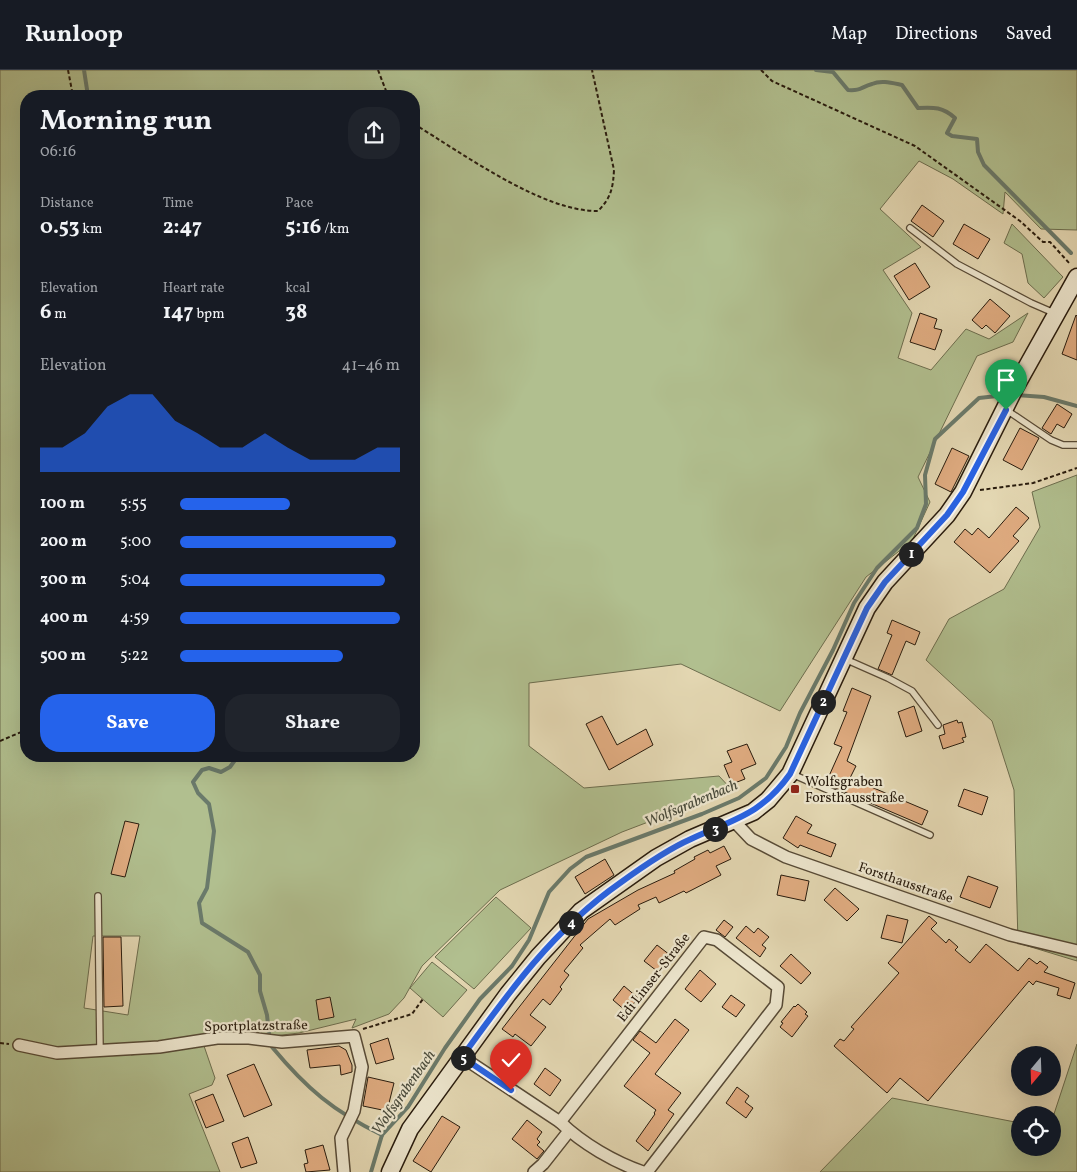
<!DOCTYPE html>
<meta charset="utf-8">
<style>
body{margin:0;font-family:Vollkorn,serif;background:#20242c;color:#f1f3f6;height:100vh;display:flex;flex-direction:column;font-size:19px;white-space:nowrap}
*{box-sizing:border-box;margin:0}
p{font-size:16px;color:#9ea1a6}
.icon{flex:none;width:28px;height:28px;fill:none;stroke:currentColor;stroke-width:2;stroke-linecap:round;stroke-linejoin:round}
.map{position:relative;flex:1;overflow:hidden}
.drawer{position:absolute;left:20px;top:20px;width:400px;height:672px;display:flex;flex-direction:column;background:#171b24;border-radius:20px;box-shadow:0 5px 20px #0002}
.drawer>*{flex:none}
.needle{width:32px;rotate:199deg}
.buttons{position:absolute;left:1011px;top:976px;display:grid;gap:10px}
.buttons a{display:grid;place-items:center;width:50px;height:50px;border-radius:50%;background:#171b24;box-shadow:0 5px 20px #0002;font-size:25px}
.pin{position:absolute;display:grid;place-items:center;width:42px;height:42px;color:#fff;margin:-51px -21px;border-radius:50% 50% 50% 0;rotate:-45deg;box-shadow:0 0 5px #0007}
.pin .icon{rotate:45deg}
.km{position:absolute;width:25px;height:25px;margin:-12px;border-radius:50%;background:#222;color:#fff;font-size:14px;line-height:25px;text-align:center}
.round{display:grid;place-items:center;flex:none;width:52px;height:52px;border-radius:20px;background:#20242c}
.headline{display:flex;align-items:center;justify-content:space-between;height:85px;padding:0 20px}
h1{font-size:28px;font-weight:700;line-height:38px}
.figures{display:grid;grid-template-columns:repeat(3,1fr);gap:8px;height:85px;padding:5px 20px}
.figures div{display:grid;align-content:center}
.figures b{font-size:21px;font-weight:700}
.figures small{font-size:14px;font-weight:400}
.figures p{font-size:14px}
.chart{height:140px;padding:10px 20px}
.chart p{display:flex;justify-content:space-between}
.chart svg{width:100%;height:90px;margin-top:5px;fill:#2563eb;opacity:.7}
.cta{display:flex;gap:10px;margin-top:auto;padding:10px 20px}
.cta a{flex:1;height:58px;border-radius:20px;background:#2563eb;color:#fff;font-size:20px;font-weight:700;line-height:58px;text-align:center}
.cta a+a{background:#20242c;color:#f1f3f6}
ul{padding:0 20px;list-style:none;font-size:16px}
li{display:grid;grid-template-columns:80px 60px 1fr;align-items:center;height:38px}
li i{height:12px;border-radius:6px;background:#2563eb}
header{display:flex;align-items:center;gap:30px;box-sizing:border-box;height:70px;padding:0 25px;background:#171b24;border-bottom:1px solid #363941}
header strong{font-size:24px}
nav{display:flex;gap:28px;margin-inline-start:auto;font-size:18px}
.map>svg:first-child{display:block}
.green{fill:#b1bf8f;stroke:#6c6d4e;fill-rule:evenodd}
.lines{fill:none;stroke-linecap:round;stroke-linejoin:round}
.stream{stroke:#6a7a6b;stroke-width:4}
.building{fill:#e0ac81;stroke:#281b0d}
.lane-casing{stroke:#574a36;stroke-width:8}
.street-casing{stroke:#574a36;stroke-width:14}
.secondary-casing{stroke:#281b0d;stroke-width:19}
.path{stroke:#281b0d;stroke-width:2;stroke-dasharray:4 2.5;stroke-linecap:butt}
.lane{stroke:#ede6ce;stroke-width:5.5}
.street{stroke:#ede6ce;stroke-width:11}
.secondary{stroke:#ede6ce;stroke-width:16}
.route-casing{stroke:#fff;stroke-width:10}
.route{stroke:#2563eb;stroke-width:6}
.poi-dot{fill:#8f2418;stroke:#ede6ce;stroke-width:2}
.labels{text-anchor:middle;stroke-width:4.5;stroke-linejoin:round;paint-order:stroke}
.poi-label{font-size:14px;fill:#281b0d;stroke:#ede6ce;text-anchor:start}
.street-label{font-size:14px;fill:#281b0d;stroke:#ede6ce}
.water-label{font-size:15px;font-style:italic;fill:#494b3c;stroke:#ede6ce}
</style>
<header>
<strong>Runloop</strong>
<nav><a>Map</a><a>Directions</a><a>Saved</a></nav>
</header>
<div class="map">
<svg width="1077" height="1102" viewBox="0 0 1077 1102">
<rect width="100%" height="100%" fill="#e4d8b3"/>
<filter id="stains"><feTurbulence type="fractalNoise" baseFrequency=".004" numOctaves="4"/><feColorMatrix values="0 0 0 0 .2 0 0 0 0 .09 0 0 0 0 .02 0 0 0 .5 -.17"/></filter>
<radialGradient id="worn" r=".72"><stop offset=".6" stop-color="#630" stop-opacity="0"/><stop offset="1" stop-color="#630" stop-opacity=".3"/></radialGradient>
<g class="green">
<path d="M0 0H1077V160L1041 159 1005 122 1003 144 953 109 919 91 880 139 921 177 883 200 912 243 898 288 931 300 966 259 989 269 1028 243 1013 272 977 286 918 407 930 432 912 471 866 507 780 641 681 594 529 613V676L584 718 719 706 732 720 622 762 500 820 422 896 404 928 389 944 352 958 356 949 299 963 265 967 133 974 131 985 161 981 203 973 215 1008 212 1015 189 1024 220 1102H0ZM26 26H414V686H26ZM93 866H140L128 945 84 938Z"/>
<polygon points="1012,154 1063,207 1044,228 1028,213 1022,184 1004,173"/>
<polygon points="1077,405 1077,891 1018,873 1014,720 992,651 926,590 949,549 1004,519 1040,457 1032,422"/>
<polygon points="496,827 531,858 474,919 435,887"/>
<polygon points="432,892 467,920 443,947 410,918"/>
<polygon points="1077,974 1077,1102 820,1102 892,1028 1020,1053 1020,1078 1052,1078 1053,1047"/>
</g>
<g class="lines">
<g class="stream">
<polyline points="84,0 88,26"/>
<path d="M816 0 833 2 848 20C861 21 861 17 872 14 881 10 892 13 902 15L918 38C934 37 943 37 955 48L947 63 952 66 977 69 978 82 984 95 1071 183"/>
<polyline points="1016,325 1044,327 1077,336"/>
<polyline points="238,686 230,697 221,702 209,698 202,700 193,712 198,723 209,734 214,761 207,818 199,833 202,853 248,882 260,905 260,921 267,945 269,964"/>
<path d="M272 977C307 1019 333 1041 382 1065"/>
<polyline points="371,1102 382,1065 408,1037 445,978 480,929 512,896 529,870 549,822 570,799 586,787 702,744 739,728 766,708 786,677 800,643 833,580 854,533 877,498 917,458 926,434 925,405 935,369 979,328 1006,325"/>
</g>
</g>
<g class="building">
<polygon points="922,135 944,151 933,167 911,151"/>
<polygon points="964,154 990,169 978,189 953,174"/>
<polygon points="915,193 930,217 909,230 894,206"/>
<polygon points="990,229 1010,246 995,263 986,255 982,259 972,250"/>
<polygon points="920,243 937,249 934,258 942,260 935,280 910,272"/>
<polygon points="1076,245 1077,246 1077,290 1062,284"/>
<polygon points="1057,334 1072,344 1064,358 1057,354 1051,364 1042,358"/>
<polygon points="1020,358 1039,368 1022,400 1003,390"/>
<polygon points="952,378 969,386 951,422 935,414"/>
<polygon points="1016,437 1029,448 1013,466 1019,471 990,503 954,472 965,459 972,465 978,458 989,468"/>
<polygon points="892,550 920,562 915,575 906,571 892,605 878,599 892,565 887,563"/>
<polygon points="852,618 871,626 847,691 856,696 850,708 928,741 922,755 833,717 836,710 829,706 842,677 834,674 847,642 843,641"/>
<polygon points="914,636 922,661 906,667 898,642"/>
<polygon points="602,646 617,675 646,659 653,675 609,700 586,654"/>
<polygon points="957,650 958,653 962,652 966,667 962,668 964,672 943,679 939,666 945,664 943,655"/>
<polygon points="747,674 756,694 741,700 745,709 732,714 724,695 732,692 727,681"/>
<polygon points="964,719 988,727 982,745 958,736"/>
<polygon points="796,746 812,755 807,763 836,774 831,787 800,775 798,778 783,768"/>
<polygon points="125,751 139,754 125,807 111,804"/>
<polygon points="724,776 731,789 716,796 721,805 686,823 684,821 659,833 656,827 638,835 640,839 615,855 610,849 580,875 583,878 564,901 569,905 560,917 562,919 550,935 543,929 530,945 546,957 531,976 515,964 513,967 502,959 588,849 638,820 675,803 674,801 695,789 694,787 708,780 710,783"/>
<polygon points="605,789 614,805 585,824 575,807"/>
<polygon points="781,805 809,811 805,831 777,825"/>
<polygon points="968,806 998,817 990,838 960,827"/>
<polygon points="835,818 859,839 847,851 824,830"/>
<polygon points="887,845 908,850 902,873 881,868"/>
<polygon points="929,846 937,853 931,859 946,873 949,869 958,877 955,880 970,893 986,874 1018,901 1029,888 1037,894 1040,891 1048,897 1044,902 1075,913 1070,929 1057,925 1059,918 1036,911 1033,915 1029,911 928,1031 900,1008 887,1023 834,976 840,969 844,971 854,959 851,957 899,903 888,893"/>
<polygon points="724,850 733,857 725,867 716,860"/>
<polygon points="746,856 754,863 758,858 769,867 762,875 766,878 760,887 736,868"/>
<polygon points="103,867 121,867 123,936 104,937"/>
<polygon points="657,875 670,885 657,901 644,891"/>
<polygon points="791,884 811,903 801,914 780,896"/>
<polygon points="700,900 716,914 701,932 685,919"/>
<polygon points="624,916 638,928 627,942 613,930"/>
<polygon points="731,925 745,935 736,947 722,937"/>
<polygon points="330,927 334,947 319,950 316,930"/>
<polygon points="798,934 807,942 805,944 808,946 792,967 780,957 783,953 781,952 794,936 795,937"/>
<polygon points="675,949 689,960 655,1004 681,1023 668,1040 674,1044 648,1081 636,1071 655,1044 654,1043 656,1040 624,1016 650,983 633,970 640,961 656,973"/>
<polygon points="388,968 394,989 376,994 370,974"/>
<polygon points="339,976 346,980 352,995 352,1002 341,1005 340,995 310,998 307,980"/>
<polygon points="254,994 272,1035 244,1047 227,1005"/>
<polygon points="545,998 561,1010 550,1026 534,1014"/>
<polygon points="368,1007 394,1013 387,1041 363,1036"/>
<polygon points="737,1017 749,1026 745,1032 753,1038 746,1048 726,1033"/>
<polygon points="213,1024 224,1051 206,1058 195,1031"/>
<polygon points="442,1046 460,1057 431,1102 413,1091"/>
<polygon points="527,1050 542,1062 537,1069 540,1072 537,1075 544,1081 537,1089 512,1069"/>
<polygon points="248,1067 257,1093 241,1098 232,1073"/>
<polygon points="323,1075 330,1100 306,1102 304,1094 308,1093 305,1080"/>
</g>
<g class="lines">
<g class="lane-casing">
<g id="lane">
<polyline points="910,158 957,194 1031,233 1054,243"/>
<polyline points="1005,339 1051,370 1063,375 1076,375"/>
<polyline points="845,589 888,608 912,621 938,655"/>
<polyline points="792,704 930,765"/>
<polyline points="98,826 100,981"/>
</g>
</g>
<g class="street-casing">
<g id="street">
<polyline points="734,751 751,769 786,787 1010,865 1077,881"/>
<polyline points="19,975 57,983 159,977 217,968 249,968 282,972 354,966 362,997 354,1041 341,1068 344,1102"/>
<path d="M462 987 560 1052C583 1074 614 1092 643 1102"/>
<polyline points="560,1052 704,867 717,870 778,917 776,935 647,1102"/>
<polyline points="534,1102 543,1094 569,1061"/>
</g>
</g>
<g class="secondary-casing">
<polyline id="secondary" points="390,1102 410,1059 508,924 538,887 581,841 656,788 690,769 753,742 768,730 790,704 867,538 885,512 947,445 963,422 1016,316 1077,207"/>
</g>
<g class="path">
<polyline points="68,0 73,26"/>
<polyline points="378,0 388,26"/>
<polyline points="761,0 772,11 915,76 1020,151 1043,172 1050,172 1070,194"/>
<path d="M414 54C462 83 543 142 598 141 611 128 613 118 614 100L592 0"/>
<polyline points="980,420 1033,413 1077,398"/>
<polyline points="0,671 26,660"/>
<polyline points="363,959 412,944 423,929"/>
<polyline points="0,973 9,974"/>
</g>
<use href="#lane" class="lane"/>
<use href="#street" class="street"/>
<use href="#secondary" class="secondary"/>
</g>
<g class="lines">
<g class="route-casing">
<path id="route" d="M511 1020 462 987C508 923 554 859 620 813 642 797 666 780 691 769 734 749 761 745 790 704L867 538 885 512 947 445 963 422 1006 340"/>
</g>
<use href="#route" class="route"/>
</g>
<rect class="poi-dot" x="790" y="714" width="10" height="10" rx="2.5"/>
<g class="labels">
<g class="poi-label">
<text x="805" y="716">Wolfsgraben<tspan x="805" dy="16">Forsthausstraße</tspan></text>
</g>
<g class="street-label">
<text transform="translate(906 812) rotate(19)" y="5">Forsthausstraße</text>
<text transform="translate(653 907) rotate(-52)" y="5">Edi Linser-Straße</text>
<text transform="translate(256 955) rotate(-1)" y="5">Sportplatzstraße</text>
</g>
<g class="water-label">
<text transform="translate(691 733) rotate(-23)" y="5">Wolfsgrabenbach</text>
<text transform="translate(403 1022) rotate(-55)" y="5">Wolfsgrabenbach</text>
</g>
</g>
<rect width="100%" height="100%" filter="url(#stains)"/>
<rect width="100%" height="100%" fill="url(#worn)"/>
</svg>
<div class="buttons">
<a><svg class="needle" viewBox="-14 -14 28 28"><path d="M0-13l5 13h-10z" fill="#e53935"/><path d="M0 13l5-13h-10z" fill="#9ea1a6"/></svg></a>
<a><svg class="icon" aria-label="locate" viewBox="0 0 24 24"><circle cx="12" cy="12" r="6"/><path d="M12 2v4M12 18v4M2 12h4M18 12h4"/></svg></a>
</div>
<div class="pin" style="left:1006px;top:340px;background:#1e9e55"><svg class="icon" aria-label="arrive" viewBox="0 0 24 24"><path d="M6 21V4h12l-3 4 3 4H6"/></svg></div>
<div class="pin" style="left:511px;top:1020px;background:#d93025"><svg class="icon" aria-label="check" viewBox="0 0 24 24"><path d="M5 12l5 5 9-10"/></svg></div>
<b class="km" style="left:911px;top:484px">1</b>
<b class="km" style="left:823px;top:632px">2</b>
<b class="km" style="left:715px;top:759px">3</b>
<b class="km" style="left:571px;top:853px">4</b>
<b class="km" style="left:463px;top:988px">5</b>
<section class="drawer">
<div class="headline"><div><h1>Morning run</h1><p>06:16</p></div><a class="round"><svg class="icon" aria-label="share" viewBox="0 0 24 24"><path d="M12 15V3M7 8l5-5 5 5M5 13v7h14v-7"/></svg></a></div>
<div class="figures">
<div><p>Distance</p><b>0.53<small> km</small></b></div>
<div><p>Time</p><b>2:47</b></div>
<div><p>Pace</p><b>5:16<small> /km</small></b></div>
</div>
<div class="figures">
<div><p>Elevation</p><b>6<small> m</small></b></div>
<div><p>Heart rate</p><b>147<small> bpm</small></b></div>
<div><p>kcal</p><b>38</b></div>
</div>
<div class="chart"><p><span>Elevation</span>41–46 m</p>
<svg viewBox="0 0 160 44" preserveAspectRatio="none"><path d="M0 44V32L10 32L20 25L30 12L40 6L50 6L60 19L70 25L80 32L90 32L100 25L110 32L120 38L130 38L140 38L150 32L160 32V44z"/></svg>
</div>
<ul>
<li><b>100 m</b>5:55<i style="width:50%"></i></li>
<li><b>200 m</b>5:00<i style="width:98%"></i></li>
<li><b>300 m</b>5:04<i style="width:93%"></i></li>
<li><b>400 m</b>4:59<i style="width:100%"></i></li>
<li><b>500 m</b>5:22<i style="width:74%"></i></li>
</ul>
<div class="cta"><a>Save</a><a>Share</a></div>
</section>
</div>
